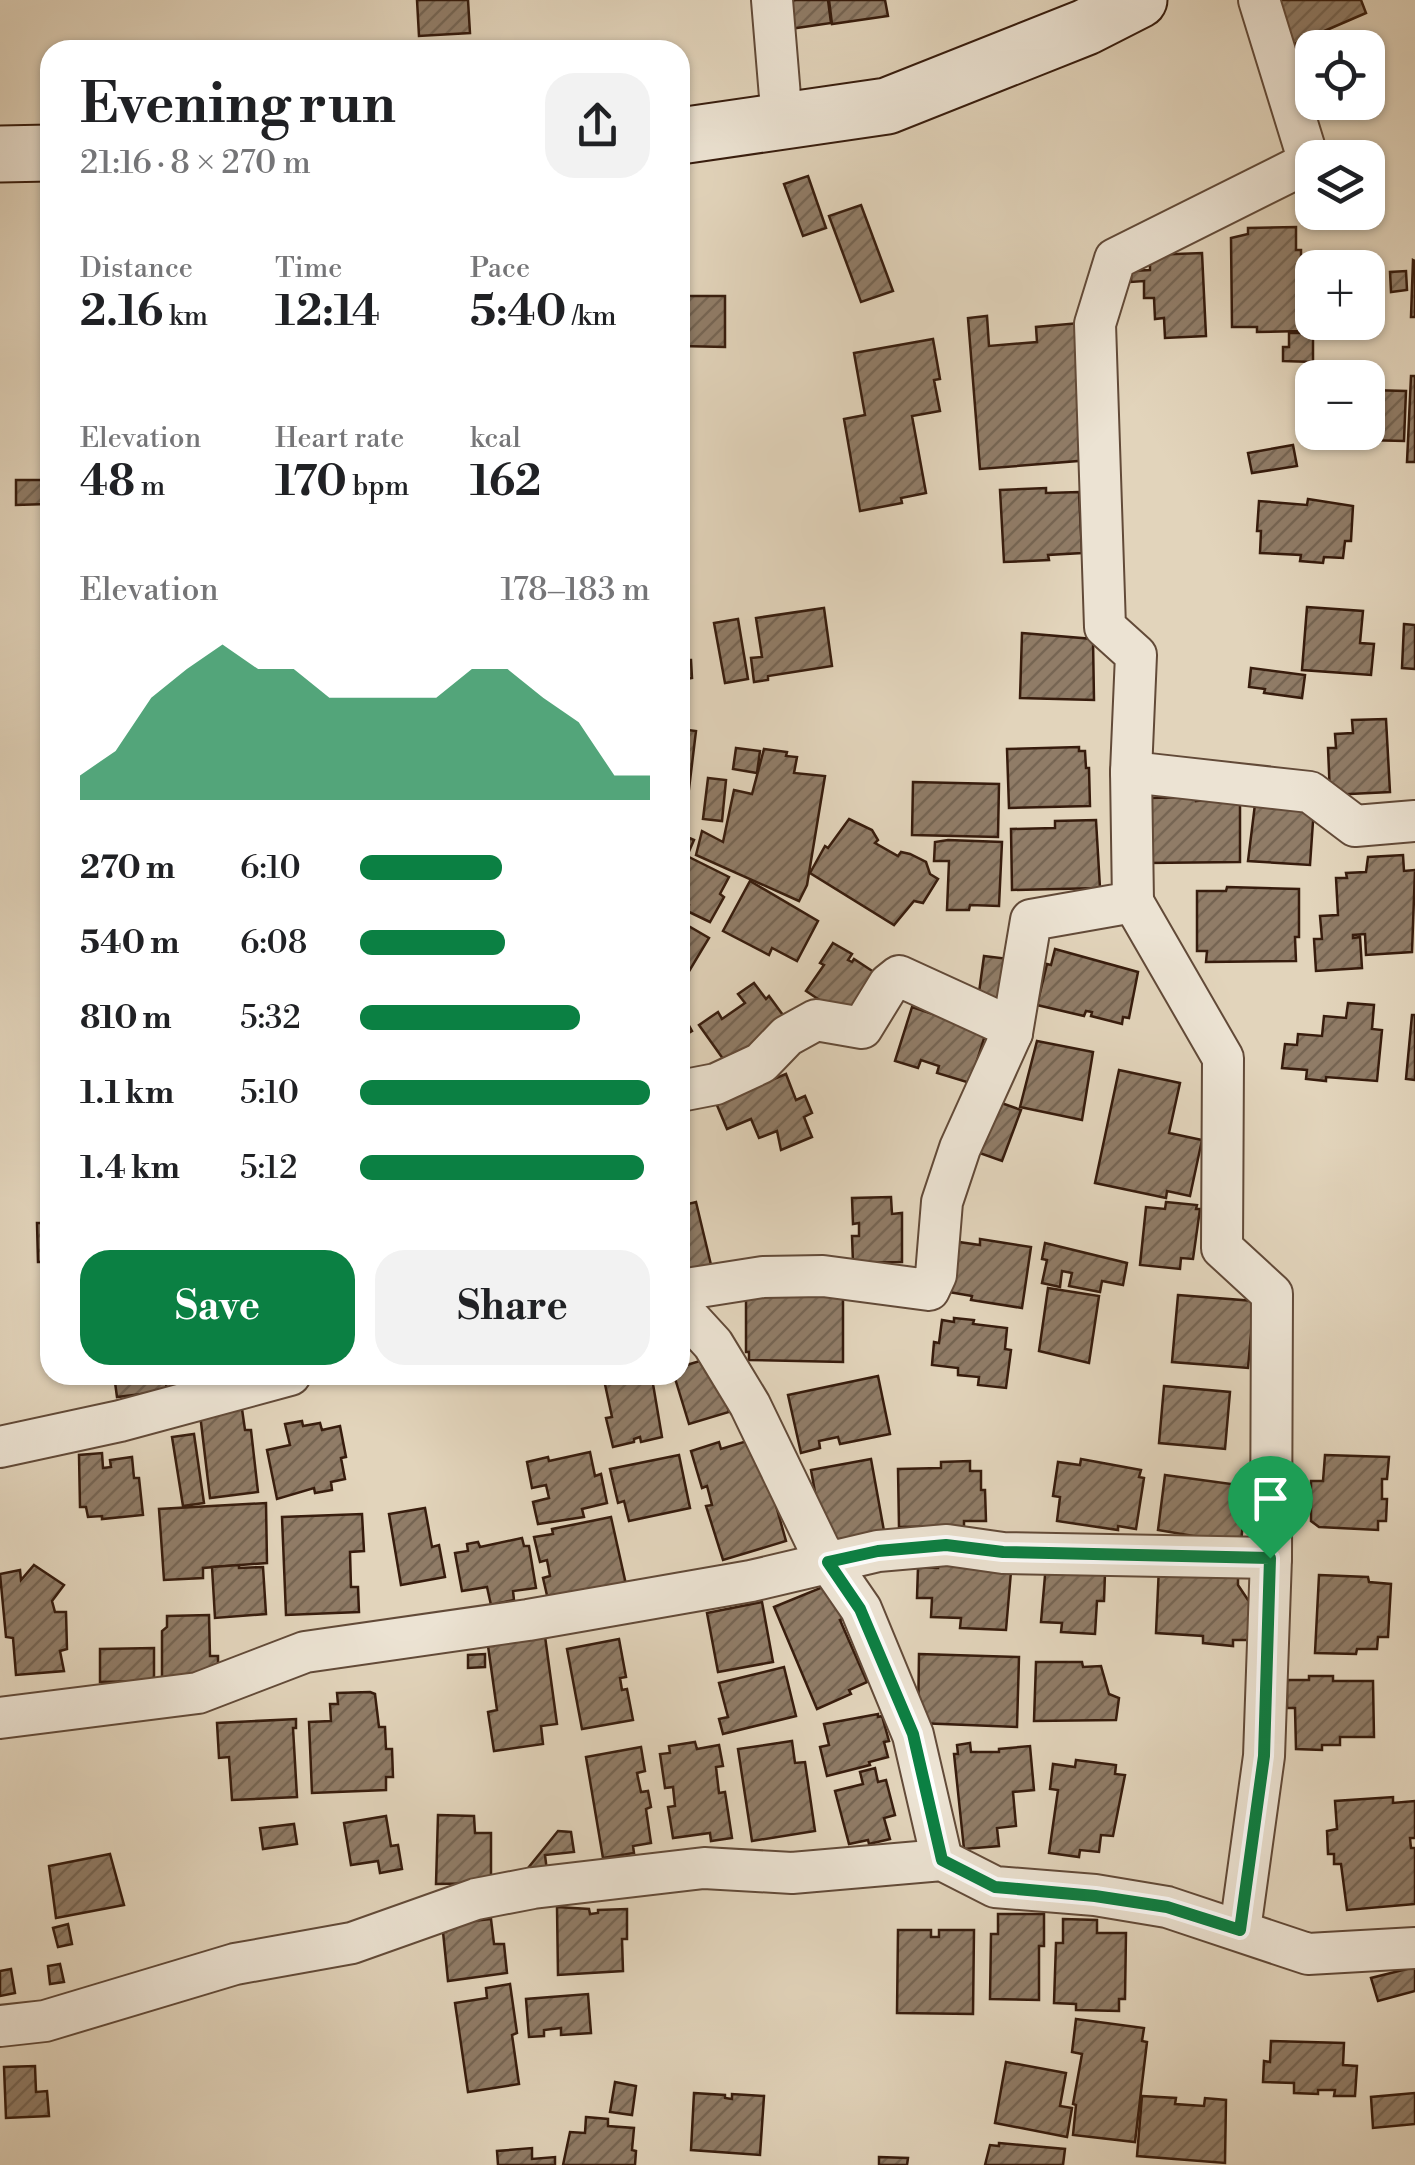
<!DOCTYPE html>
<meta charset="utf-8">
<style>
body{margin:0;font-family:"Libre Bodoni",serif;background:#f2f2f2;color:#202124;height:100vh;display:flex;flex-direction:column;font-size:38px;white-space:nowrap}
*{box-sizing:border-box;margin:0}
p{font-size:32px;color:#757577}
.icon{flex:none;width:55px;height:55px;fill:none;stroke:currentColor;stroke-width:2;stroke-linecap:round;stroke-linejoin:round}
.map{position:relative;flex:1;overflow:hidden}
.details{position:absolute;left:40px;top:40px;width:650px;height:1345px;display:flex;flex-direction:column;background:#fff;border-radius:30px;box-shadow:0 2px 8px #0004}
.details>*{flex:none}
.fabs{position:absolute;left:1295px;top:30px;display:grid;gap:20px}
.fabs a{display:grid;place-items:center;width:90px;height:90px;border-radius:20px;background:#fff;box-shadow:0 2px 8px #0004;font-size:50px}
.pin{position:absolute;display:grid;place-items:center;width:85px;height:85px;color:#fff;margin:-102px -42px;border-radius:50% 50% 50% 0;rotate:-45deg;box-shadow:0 0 10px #0007}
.pin .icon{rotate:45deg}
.round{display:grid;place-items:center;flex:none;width:105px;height:105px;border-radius:30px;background:#f2f2f2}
.head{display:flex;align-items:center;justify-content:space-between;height:170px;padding:0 40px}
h1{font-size:55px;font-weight:700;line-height:75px}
.metrics{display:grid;grid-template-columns:repeat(3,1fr);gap:15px;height:170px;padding:10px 40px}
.metrics div{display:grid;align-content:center}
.metrics b{font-size:42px;font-weight:700}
.metrics small{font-size:28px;font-weight:400}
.metrics p{font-size:28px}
.chart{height:280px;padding:20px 40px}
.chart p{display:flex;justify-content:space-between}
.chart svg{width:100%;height:180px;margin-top:10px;fill:#0b8043;opacity:.7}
.button{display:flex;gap:20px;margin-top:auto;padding:20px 40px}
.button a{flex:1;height:115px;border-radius:30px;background:#0b8043;color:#fff;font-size:40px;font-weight:700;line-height:115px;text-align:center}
.button a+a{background:#f2f2f2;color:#202124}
ul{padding:0 40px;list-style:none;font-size:32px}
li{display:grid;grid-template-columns:160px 120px 1fr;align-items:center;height:75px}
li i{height:25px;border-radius:12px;background:#0b8043}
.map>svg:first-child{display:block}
.building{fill:url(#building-hatch);stroke:#371c0d;stroke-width:2.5}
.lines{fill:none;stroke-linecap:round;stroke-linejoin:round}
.street-casing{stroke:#624a38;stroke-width:44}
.secondary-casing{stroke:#371c0d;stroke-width:59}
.street{stroke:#ece3d3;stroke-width:40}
.secondary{stroke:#ece3d3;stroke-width:55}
.route-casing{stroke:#fff;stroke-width:20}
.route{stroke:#0b8043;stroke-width:12}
</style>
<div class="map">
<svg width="1415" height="2165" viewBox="0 0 1415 2165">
<defs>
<pattern id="building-hatch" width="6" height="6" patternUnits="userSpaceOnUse" patternTransform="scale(2.5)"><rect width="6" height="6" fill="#907c67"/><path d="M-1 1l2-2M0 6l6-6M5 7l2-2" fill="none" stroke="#766553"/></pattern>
</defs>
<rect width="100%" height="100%" fill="#e2d4bb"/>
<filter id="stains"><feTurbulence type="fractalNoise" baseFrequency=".002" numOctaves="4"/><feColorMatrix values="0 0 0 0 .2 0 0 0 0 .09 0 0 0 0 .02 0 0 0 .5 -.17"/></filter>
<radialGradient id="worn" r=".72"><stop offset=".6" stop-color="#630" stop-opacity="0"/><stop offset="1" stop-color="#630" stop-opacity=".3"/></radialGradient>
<g class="building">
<polygon points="417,0 468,0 470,33 419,36"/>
<polygon points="796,0 828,0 831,23 783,30 779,2"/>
<polygon points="829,0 885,0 888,16 832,24"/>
<polygon points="1267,0 1361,0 1366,13 1285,48"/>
<polygon points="808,176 826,228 803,236 784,184"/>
<polygon points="861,205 893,291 861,302 829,216"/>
<polygon points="1296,227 1296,250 1301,250 1301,290 1298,290 1302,331 1257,332 1257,327 1232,327 1231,238 1248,234 1248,228"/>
<polygon points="1202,253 1206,336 1165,338 1164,318 1155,319 1154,298 1144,298 1144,281 1131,282 1131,271 1150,270 1150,255"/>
<polygon points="1413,260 1415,261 1415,317 1411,317"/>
<polygon points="1406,271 1407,290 1391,292 1390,272"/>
<polygon points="680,296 725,296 725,347 680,346"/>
<polygon points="987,316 989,346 1037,342 1036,327 1079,323 1090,460 980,469 968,318"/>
<rect x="1318" y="322" width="49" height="10"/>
<polygon points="1289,333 1313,333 1313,362 1283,361 1283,347 1289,347"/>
<polygon points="933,339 940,379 934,380 940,411 912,416 926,493 901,498 902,503 860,511 844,419 865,415 854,353"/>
<polygon points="1411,376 1415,376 1415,462 1407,462"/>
<polygon points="1368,390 1406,391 1404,441 1321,439 1321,432 1368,432"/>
<polygon points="1293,445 1297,466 1252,473 1248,453"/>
<polygon points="16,480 48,480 48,504 16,505"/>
<polygon points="1046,488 1046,493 1079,492 1082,553 1048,555 1049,560 1004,562 1000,490"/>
<polygon points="1308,499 1353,506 1351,541 1345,541 1343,558 1324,557 1323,563 1300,561 1301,555 1260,553 1261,531 1257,531 1259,501 1307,505"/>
<polygon points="1307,607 1363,611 1360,643 1374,644 1371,675 1302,670"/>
<polygon points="824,608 832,666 768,676 768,680 754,682 751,658 762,657 756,618"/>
<polygon points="738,619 748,679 725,683 714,623"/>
<polygon points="1404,624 1415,625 1415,669 1402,668"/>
<polygon points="1022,633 1093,639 1094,700 1020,698"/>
<polygon points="680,635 683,660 691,660 692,678 680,680"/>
<polygon points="1251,668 1305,675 1302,698 1264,693 1265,689 1249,687"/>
<polygon points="1386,719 1390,792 1330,795 1328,748 1336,748 1335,734 1353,733 1352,720"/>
<polygon points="680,729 696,731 689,789 680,787"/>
<polygon points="1079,747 1079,751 1085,751 1086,768 1089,768 1090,806 1009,808 1007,749"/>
<polygon points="736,748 760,751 757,773 733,769"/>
<polygon points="764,749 787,752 786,756 797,757 794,773 825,776 807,885 799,901 696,855 702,831 723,842 734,790 752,794"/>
<polygon points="708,778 726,780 722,821 703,819"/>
<polygon points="913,782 999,784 998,837 912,835"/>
<polygon points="1240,796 1240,862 1147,863 1147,798 1196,797 1196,801"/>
<polygon points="1255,804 1314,807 1310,865 1248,861"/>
<polygon points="849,819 872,830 878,840 875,843 898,856 901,852 910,854 926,862 930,874 938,879 923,903 914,901 894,925 810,873 825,846 828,848"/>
<polygon points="1096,820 1100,888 1012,890 1011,829 1055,828 1055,821"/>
<polygon points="680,834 694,840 687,856 729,877 720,894 724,897 710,922 687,911 689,905 680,900"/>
<polygon points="948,840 1002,842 999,906 970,905 969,910 947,910 949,861 934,861 935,842"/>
<polygon points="1403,855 1404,871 1415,870 1412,952 1366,955 1365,934 1353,935 1353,938 1360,937 1362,968 1316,971 1314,939 1322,939 1320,916 1338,915 1336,878 1347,878 1346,873 1366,872 1368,857"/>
<polygon points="750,881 818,921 797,961 772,948 769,955 723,931"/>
<polygon points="1227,887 1299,889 1299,937 1295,937 1296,961 1206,962 1207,951 1197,951 1197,891 1226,891"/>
<polygon points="680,921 709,938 682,983 680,981"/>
<polygon points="833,943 852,954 848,960 852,962 854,959 883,978 857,1017 836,1011 806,991 824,965 820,963"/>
<polygon points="1055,949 1138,972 1129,1018 1123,1017 1122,1024 1091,1016 1092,1012 1086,1011 1084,1016 1037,1005 1047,964 1051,965"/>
<polygon points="984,956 1009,959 1002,1010 977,1007"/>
<polygon points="754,983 766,999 769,996 791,1026 731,1070 699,1025 718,1012 722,1019 745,1003 738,994"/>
<polygon points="1348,1003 1374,1005 1372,1029 1382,1030 1377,1081 1326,1077 1326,1081 1306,1079 1307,1070 1282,1068 1285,1044 1297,1045 1298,1034 1322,1036 1324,1016 1346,1018"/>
<polygon points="912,1007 986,1032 970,1083 937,1073 939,1066 921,1060 918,1068 895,1061"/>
<polygon points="682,1013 692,1031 680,1038 680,1015"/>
<polygon points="1412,1015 1415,1015 1415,1080 1406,1079"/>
<polygon points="1037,1041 1093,1052 1082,1120 1020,1107"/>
<polygon points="1119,1070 1180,1083 1169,1133 1202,1140 1190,1196 1167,1191 1166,1198 1095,1183"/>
<polygon points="786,1074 796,1100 805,1096 812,1113 804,1117 812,1137 781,1150 777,1131 759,1138 751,1119 727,1129 716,1103"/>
<polygon points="993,1100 1021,1110 1002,1161 974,1151"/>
<polygon points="42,1196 50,1196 50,1262 38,1262 37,1223 43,1223"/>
<polygon points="891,1197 892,1214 902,1213 902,1262 853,1263 852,1236 859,1236 859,1223 853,1224 852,1198"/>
<polygon points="696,1202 712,1269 689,1274 684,1253 680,1254 680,1206"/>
<polygon points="1166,1202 1197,1205 1196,1209 1200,1209 1193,1259 1181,1258 1180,1269 1140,1265 1146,1207 1165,1209"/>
<polygon points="980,1239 1031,1247 1022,1308 971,1300 972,1296 937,1290 945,1240 980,1245"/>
<polygon points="1045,1243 1127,1263 1123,1285 1102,1281 1100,1292 1069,1286 1072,1273 1062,1271 1060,1287 1042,1283 1047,1260 1042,1259"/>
<polygon points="1048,1288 1099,1296 1089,1363 1039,1351"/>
<polygon points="746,1294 843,1295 843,1362 749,1360 749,1352 746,1352"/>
<polygon points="1178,1295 1254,1301 1248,1368 1172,1362"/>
<polygon points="954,1318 974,1320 973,1324 1007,1328 1005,1349 1011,1350 1006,1388 978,1385 979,1377 958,1375 958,1368 932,1365 934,1342 939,1343 942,1320 954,1322"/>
<polygon points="703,1360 706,1372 716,1369 729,1412 689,1424 674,1375 680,1375 680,1367"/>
<polygon points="114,1375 165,1375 167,1391 117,1397"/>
<polygon points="603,1375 658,1375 660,1383 653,1384 662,1437 641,1442 640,1437 634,1439 634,1442 613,1447 606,1418 612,1417"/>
<polygon points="878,1376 890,1434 840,1444 838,1437 819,1441 820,1448 801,1453 788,1395"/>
<polygon points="1164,1386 1230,1392 1225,1449 1159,1443"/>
<polygon points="242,1409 245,1430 251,1430 258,1492 210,1498 200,1414"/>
<polygon points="302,1421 303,1426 320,1423 322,1430 340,1426 346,1457 341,1458 345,1479 331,1482 332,1490 315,1493 314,1488 277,1499 267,1450 290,1445 285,1424"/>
<polygon points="194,1434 204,1503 183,1506 172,1437"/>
<polygon points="757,1438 786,1541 723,1560 706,1506 712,1505 707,1486 702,1488 691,1451 719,1442 721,1449"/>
<polygon points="590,1452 595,1476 601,1474 607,1503 582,1509 584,1517 538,1524 533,1502 549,1498 546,1485 532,1488 527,1462 548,1457 549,1461"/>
<polygon points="102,1453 103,1468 111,1467 110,1460 132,1457 134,1478 139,1478 143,1515 102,1519 102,1516 88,1517 86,1507 80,1507 79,1455"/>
<polygon points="679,1455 690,1508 629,1521 624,1501 618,1503 610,1469"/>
<polygon points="1325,1455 1389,1457 1387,1479 1382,1479 1382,1499 1387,1499 1386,1521 1378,1521 1378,1530 1319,1527 1311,1521 1311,1481 1323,1481"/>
<polygon points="871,1459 884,1531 824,1542 811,1470"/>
<polygon points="1081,1459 1141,1470 1139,1477 1144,1478 1136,1529 1118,1526 1118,1530 1057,1521 1060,1497 1053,1496 1058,1462 1080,1465"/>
<polygon points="970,1461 970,1471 981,1471 981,1490 985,1490 986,1521 964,1521 964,1526 899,1527 898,1469 941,1468 941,1462"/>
<polygon points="1165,1475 1246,1486 1241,1544 1158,1530"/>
<polygon points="266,1503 267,1563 203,1568 203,1578 164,1580 159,1509"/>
<polygon points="425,1508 432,1547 439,1545 445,1577 401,1585 389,1514"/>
<polygon points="362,1514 364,1551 350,1552 351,1587 358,1587 359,1612 286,1615 282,1517"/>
<polygon points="611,1517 627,1589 549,1604 543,1578 550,1576 547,1560 540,1562 534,1537 553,1534 552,1529"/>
<polygon points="522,1538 524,1546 529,1546 536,1588 513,1591 514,1600 491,1605 487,1587 462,1591 455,1553 468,1551 467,1544 478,1542 480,1547"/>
<polygon points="938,1553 1012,1560 1006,1630 960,1628 961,1618 931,1617 932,1598 917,1598 918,1567 938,1568"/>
<polygon points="1046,1564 1105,1573 1104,1601 1097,1601 1095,1634 1061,1632 1062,1623 1041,1622"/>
<polygon points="34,1565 64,1585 52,1601 55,1612 66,1612 67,1649 60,1651 64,1671 16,1675 13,1638 6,1637 0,1574 20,1570 21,1580"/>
<polygon points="239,1565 239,1568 263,1567 266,1614 215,1618 212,1567"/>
<polygon points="1159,1566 1238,1573 1238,1585 1248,1600 1256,1600 1253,1640 1233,1640 1233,1646 1203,1643 1203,1636 1156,1633"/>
<polygon points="1319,1575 1368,1577 1369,1582 1391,1584 1388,1637 1378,1637 1377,1649 1357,1649 1356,1654 1315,1653"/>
<polygon points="830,1584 846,1618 840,1620 867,1682 849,1690 851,1694 817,1709 774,1607"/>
<polygon points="762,1602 773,1662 718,1672 707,1613"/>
<polygon points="209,1615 210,1656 218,1656 218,1678 162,1679 162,1631 167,1627 167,1616"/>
<polygon points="544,1629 557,1724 541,1726 543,1744 494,1751 488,1712 497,1710 488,1646 493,1646 491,1639"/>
<polygon points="619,1639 626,1677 620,1678 622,1690 627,1689 633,1720 582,1729 567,1649"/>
<polygon points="154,1648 154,1681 100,1682 100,1649"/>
<polygon points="485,1654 485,1667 468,1668 468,1655"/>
<polygon points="919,1654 1019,1657 1017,1727 918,1723"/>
<polygon points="1036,1662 1082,1662 1083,1667 1101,1666 1109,1694 1119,1698 1116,1720 1034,1721"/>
<polygon points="784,1667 796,1716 723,1734 719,1719 728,1717 719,1683"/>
<polygon points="1309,1676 1333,1676 1333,1681 1373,1681 1374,1737 1340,1737 1340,1745 1322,1745 1322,1750 1296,1749 1295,1708 1287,1708 1287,1680 1309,1680"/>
<polygon points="370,1692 375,1694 379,1727 385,1727 386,1749 392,1749 393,1777 386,1777 386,1790 312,1793 309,1722 331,1721 330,1704 338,1704 337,1693"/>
<polygon points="878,1714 878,1717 882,1716 889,1741 884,1742 888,1757 869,1762 870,1765 827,1776 820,1747 829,1745 824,1724"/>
<polygon points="296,1719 296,1728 293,1728 297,1797 232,1800 229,1757 219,1758 217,1723"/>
<polygon points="792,1741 795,1763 805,1762 815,1831 752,1841 738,1749"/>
<polygon points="695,1742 697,1749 719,1745 723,1766 716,1767 719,1793 725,1792 732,1838 711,1841 710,1833 673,1838 668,1807 675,1806 673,1787 665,1788 660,1754 670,1753 669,1746"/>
<polygon points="970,1743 971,1752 999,1752 999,1749 1030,1746 1034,1790 1013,1792 1016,1826 997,1828 999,1846 964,1849 954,1754 958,1754 957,1745"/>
<polygon points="641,1747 645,1771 637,1773 641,1792 648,1791 651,1807 646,1809 651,1843 633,1846 634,1853 603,1858 586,1757"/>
<polygon points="1076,1760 1116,1765 1115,1774 1125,1775 1113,1836 1101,1835 1099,1852 1080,1850 1079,1857 1049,1853 1058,1790 1050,1789 1053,1764 1075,1767"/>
<polygon points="875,1768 878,1782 886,1780 895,1815 884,1818 890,1839 869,1844 868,1840 849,1844 835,1791 863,1784 860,1772"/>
<polygon points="1393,1797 1393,1803 1415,1801 1415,1838 1410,1838 1411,1848 1415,1848 1415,1904 1347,1910 1341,1864 1334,1864 1334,1854 1328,1854 1327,1831 1337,1829 1335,1801"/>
<polygon points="438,1815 474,1816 475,1833 491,1833 491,1883 436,1884"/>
<polygon points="386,1816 391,1846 398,1845 402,1869 380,1873 378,1861 351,1865 344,1823"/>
<polygon points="294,1824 297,1844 263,1849 260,1828"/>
<polygon points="558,1831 571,1832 574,1852 545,1855 547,1871 524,1873"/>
<polygon points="110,1854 124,1905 56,1918 49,1866"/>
<polygon points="557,1907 589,1909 590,1914 598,1913 598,1910 627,1909 627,1939 622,1939 623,1971 558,1975"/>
<polygon points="998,1914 1044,1914 1044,1946 1039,1946 1039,2000 990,1999 991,1934 998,1934"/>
<polygon points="445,1916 473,1921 491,1919 494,1944 504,1944 507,1973 448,1981 443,1932 446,1932"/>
<polygon points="1063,1919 1097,1920 1097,1933 1126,1933 1125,1999 1119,1999 1119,2011 1076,2010 1076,2004 1054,2003 1056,1943 1063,1943"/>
<polygon points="68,1924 72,1944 58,1947 53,1928"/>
<polygon points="898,1930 931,1930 931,1937 939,1937 939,1930 974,1930 973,2014 897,2013"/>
<polygon points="60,1964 64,1982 50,1984 48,1966"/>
<polygon points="1415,1967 1415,1991 1378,2001 1371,1978"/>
<polygon points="11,1969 15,1993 0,1996 0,1971"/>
<polygon points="510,1984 517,2033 512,2035 519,2084 468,2092 455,2003 487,1998 486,1988"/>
<polygon points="588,1994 591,2033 561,2035 561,2028 544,2030 544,2036 529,2037 526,1999"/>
<polygon points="1076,2019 1144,2028 1142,2041 1147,2042 1135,2142 1073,2135 1076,2105 1073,2104 1082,2054 1072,2052"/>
<polygon points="1271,2041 1344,2043 1343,2065 1357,2066 1355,2096 1334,2096 1335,2090 1318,2090 1318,2094 1294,2093 1294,2083 1263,2082 1264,2061 1270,2062"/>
<polygon points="1006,2062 1066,2073 1060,2106 1072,2108 1067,2137 995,2123"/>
<polygon points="35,2066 36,2092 47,2091 49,2116 6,2118 4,2067"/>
<polygon points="615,2082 636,2086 632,2115 610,2112"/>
<polygon points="694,2093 725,2095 725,2098 732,2099 732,2094 764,2096 760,2155 691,2150"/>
<polygon points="1415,2093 1415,2124 1373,2128 1371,2097"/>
<polygon points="1142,2096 1176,2098 1175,2104 1204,2106 1205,2098 1226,2100 1225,2163 1137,2156"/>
<polygon points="586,2117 608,2119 608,2126 634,2128 632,2150 636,2151 635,2165 563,2165 570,2132 585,2133"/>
<polygon points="999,2143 1065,2149 1063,2165 985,2165 990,2145 999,2146"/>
<polygon points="532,2148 532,2159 555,2157 555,2165 498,2165 497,2151"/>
<polygon points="879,2157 908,2158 907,2165 879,2165"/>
</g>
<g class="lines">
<g class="street-casing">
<g id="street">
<polyline points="772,0 782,121"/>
<polyline points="1131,772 1310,792 1355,826 1415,821"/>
<polyline points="1133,902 1223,1058 1222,1248 1272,1294 1271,1558 1264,1756 1240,1930"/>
<polyline points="680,1091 716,1084 761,1063 787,1036 816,1020 862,1028 889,984 899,976 1004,1024 1012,1033"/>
<polyline points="680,1290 763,1277 823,1276 929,1290 936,1275 942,1202 960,1148 1012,1033 1031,920 1133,902 1131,772 1136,655 1105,627 1095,324 1115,259 1309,162 1259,0"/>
<polyline points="680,1308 713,1344 750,1405 819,1548 861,1609 913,1735 942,1860"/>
<polyline points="0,1447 120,1421 290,1375"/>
<polyline points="0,1718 198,1693 305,1652 528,1620 751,1581 878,1551 947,1545 1003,1553 1271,1558"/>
<polyline points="0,2026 45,2021 235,1964 352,1943 476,1899 533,1888 704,1868 792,1873 942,1860 995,1887 1095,1895 1167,1907 1308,1954 1415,1948"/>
</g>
</g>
<g class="secondary-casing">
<g id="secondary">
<polyline points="680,136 887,106 1086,27 1139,0"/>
<polyline points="0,154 50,153"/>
</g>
</g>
<use href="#street" class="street"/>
<use href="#secondary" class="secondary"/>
</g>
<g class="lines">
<g class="route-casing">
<polygon id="route" points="946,1545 1003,1552 1270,1558 1264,1756 1240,1930 1167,1907 1095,1896 995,1887 942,1860 913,1734 860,1609 828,1562 878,1551"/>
</g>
<use href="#route" class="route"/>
</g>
<rect width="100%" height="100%" filter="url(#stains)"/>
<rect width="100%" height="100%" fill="url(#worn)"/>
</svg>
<div class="fabs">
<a><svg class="icon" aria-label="locate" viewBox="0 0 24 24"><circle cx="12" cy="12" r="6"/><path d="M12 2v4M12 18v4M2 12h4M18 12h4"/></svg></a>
<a><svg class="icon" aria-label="layers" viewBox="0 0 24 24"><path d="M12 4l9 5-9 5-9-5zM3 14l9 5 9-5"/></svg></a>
<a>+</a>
<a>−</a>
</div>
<div class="pin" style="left:1270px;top:1558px;background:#1e9e55"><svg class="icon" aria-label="arrive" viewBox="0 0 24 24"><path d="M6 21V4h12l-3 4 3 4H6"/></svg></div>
<section class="details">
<div class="head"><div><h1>Evening run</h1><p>21:16 · 8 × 270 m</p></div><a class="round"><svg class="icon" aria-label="share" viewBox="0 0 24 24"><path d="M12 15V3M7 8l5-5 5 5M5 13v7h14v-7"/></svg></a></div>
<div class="metrics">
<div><p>Distance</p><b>2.16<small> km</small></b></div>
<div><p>Time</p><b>12:14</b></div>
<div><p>Pace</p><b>5:40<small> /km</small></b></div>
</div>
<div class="metrics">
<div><p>Elevation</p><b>48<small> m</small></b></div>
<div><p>Heart rate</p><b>170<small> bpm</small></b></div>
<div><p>kcal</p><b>162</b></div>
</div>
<div class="chart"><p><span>Elevation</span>178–183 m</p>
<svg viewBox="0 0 160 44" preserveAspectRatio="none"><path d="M0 44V38L10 32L20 19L30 12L40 6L50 12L60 12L70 19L80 19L90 19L100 19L110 12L120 12L130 19L140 25L150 38L160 38V44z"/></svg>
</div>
<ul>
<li><b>270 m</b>6:10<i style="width:49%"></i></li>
<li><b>540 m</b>6:08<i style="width:50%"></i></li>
<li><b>810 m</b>5:32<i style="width:76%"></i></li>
<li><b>1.1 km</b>5:10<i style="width:100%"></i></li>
<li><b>1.4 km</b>5:12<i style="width:98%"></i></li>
</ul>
<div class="button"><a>Save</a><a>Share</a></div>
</section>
</div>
